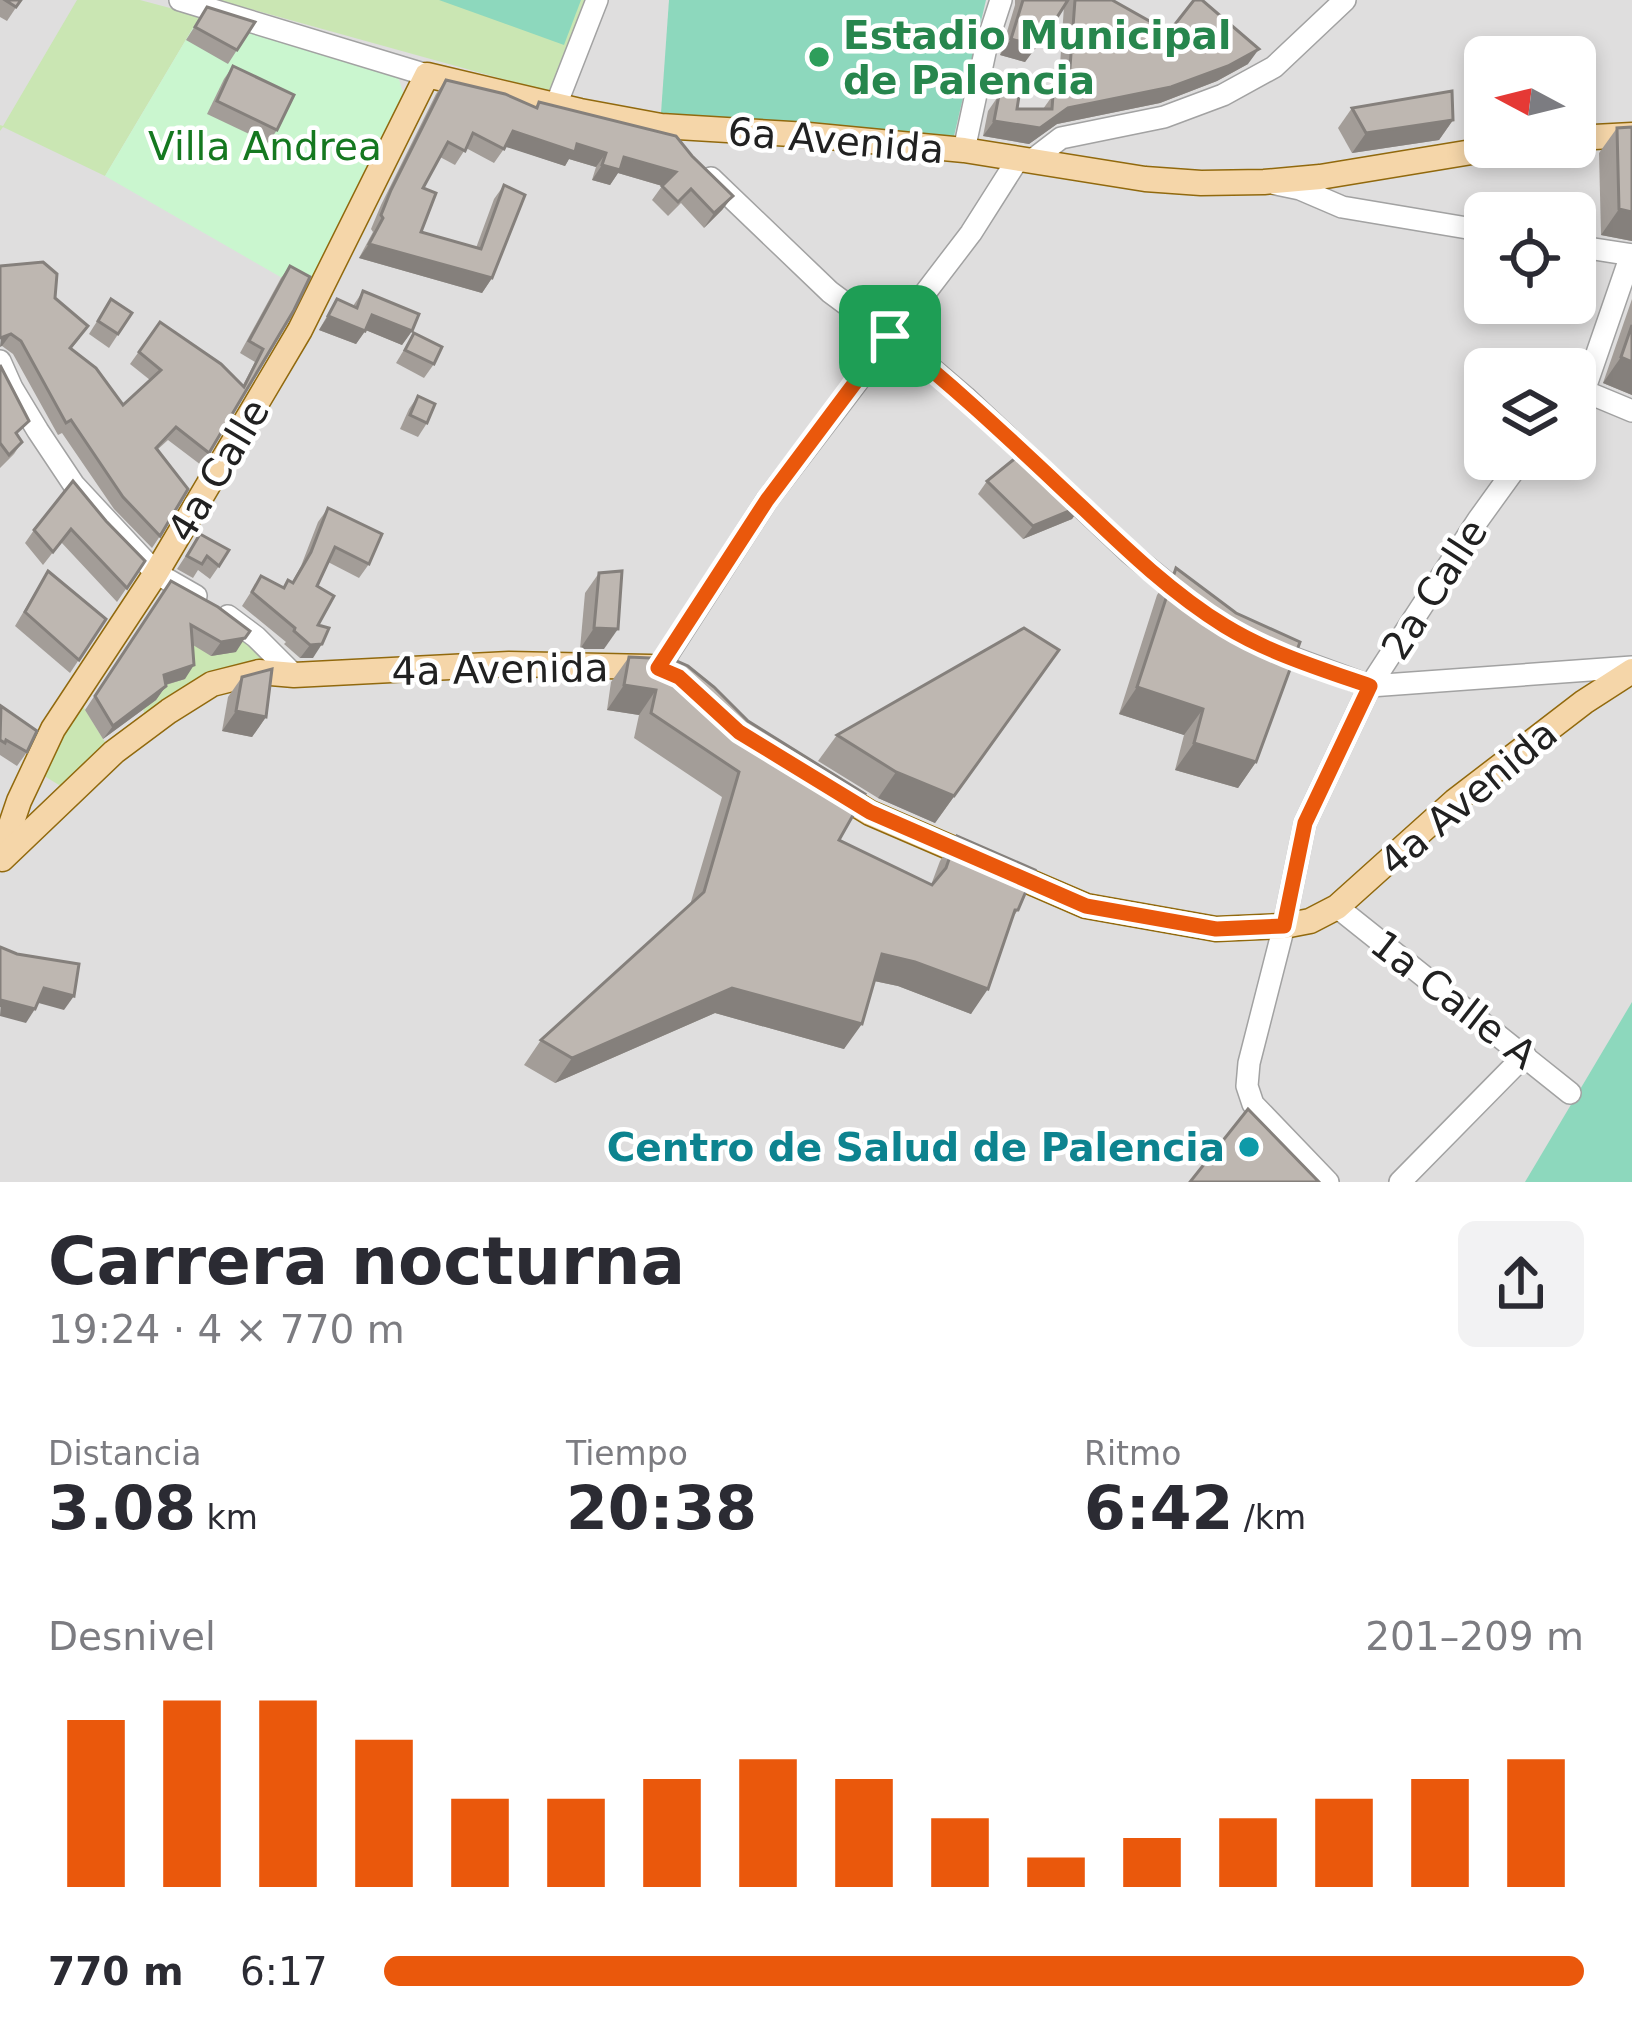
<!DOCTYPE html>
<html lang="es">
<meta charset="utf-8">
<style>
body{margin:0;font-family:"DejaVu Sans",sans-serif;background:#f2f2f3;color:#2b2b33;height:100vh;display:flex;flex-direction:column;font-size:45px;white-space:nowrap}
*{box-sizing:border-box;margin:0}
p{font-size:39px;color:#7c7c81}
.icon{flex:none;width:66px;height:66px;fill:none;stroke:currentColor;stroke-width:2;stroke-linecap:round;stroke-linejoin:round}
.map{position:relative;height:1182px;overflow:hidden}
.side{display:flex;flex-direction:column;background:#fff;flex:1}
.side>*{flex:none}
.needle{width:78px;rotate:277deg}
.buttons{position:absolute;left:1464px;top:36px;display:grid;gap:24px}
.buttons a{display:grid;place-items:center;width:132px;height:132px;border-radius:18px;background:#fff;box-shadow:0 6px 18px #0003;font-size:60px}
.pin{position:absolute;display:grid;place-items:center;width:102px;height:102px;color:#fff;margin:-51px;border-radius:24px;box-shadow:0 6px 18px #0006}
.round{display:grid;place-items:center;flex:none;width:126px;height:126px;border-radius:18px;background:#f2f2f3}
.overview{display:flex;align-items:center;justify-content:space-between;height:204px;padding:0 48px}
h1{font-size:66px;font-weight:600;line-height:90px}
.figures{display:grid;grid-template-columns:repeat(3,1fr);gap:18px;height:204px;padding:12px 48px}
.figures div{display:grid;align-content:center}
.figures b{font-size:60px;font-weight:600}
.figures small{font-size:33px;font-weight:400}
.figures p{font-size:33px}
.chart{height:336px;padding:24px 48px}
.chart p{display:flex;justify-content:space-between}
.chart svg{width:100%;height:216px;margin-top:12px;stroke:#ea580c;stroke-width:6}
ul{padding:0 48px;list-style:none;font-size:39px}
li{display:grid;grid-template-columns:192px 144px 1fr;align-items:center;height:90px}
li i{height:30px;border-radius:15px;background:#ea580c}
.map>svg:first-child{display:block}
.residential{fill:#dfdede;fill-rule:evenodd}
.grass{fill:#cae6b3}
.park{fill:#caf6cf}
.pitch{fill:#8dd8bd}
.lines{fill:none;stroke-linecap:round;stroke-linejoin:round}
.minor-casing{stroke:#a2a2a2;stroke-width:24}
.major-casing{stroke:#91690d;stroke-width:27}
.minor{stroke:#fff;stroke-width:21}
.major{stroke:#f5d6a9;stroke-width:24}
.wall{fill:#a39d98}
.shaded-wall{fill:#85807c}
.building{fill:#beb7b1;stroke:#85807c;stroke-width:3}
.route-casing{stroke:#fff;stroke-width:24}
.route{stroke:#ea580c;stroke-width:15}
.leisure-dot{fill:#2e9e5b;stroke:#fff;stroke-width:4.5}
.culture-dot{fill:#0f9aa8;stroke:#fff;stroke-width:4.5}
.labels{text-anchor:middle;stroke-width:9;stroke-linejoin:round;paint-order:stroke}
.leisure-label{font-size:39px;font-weight:bold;fill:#27864d;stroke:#fff;text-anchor:start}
.street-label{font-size:39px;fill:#212121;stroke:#fff}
.park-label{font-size:39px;fill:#157820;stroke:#fff}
.culture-label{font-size:39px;font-weight:bold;fill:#0d838f;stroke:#fff;text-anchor:end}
</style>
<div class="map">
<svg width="1632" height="1182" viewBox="0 0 1632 1182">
<rect width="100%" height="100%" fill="#f0eee8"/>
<path class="residential" d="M0 0H1632V1182H0ZM1485 57H1575V147H1485ZM1485 213H1575V303H1485ZM1485 369H1575V459H1485Z"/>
<g class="grass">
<polygon points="77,0 140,0 200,16 105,176 3,127 0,131 0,125 3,126"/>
<polygon points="218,0 585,0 550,92"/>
<polygon points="189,629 246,635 265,659 260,665 145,715 131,672"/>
<polygon points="81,703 108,747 64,788 41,774"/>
</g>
<polygon class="park" points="200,16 397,73 406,102 310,294 105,176"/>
<g class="pitch">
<polygon points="439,0 581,0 564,45"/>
<polygon points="669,0 986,0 954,136 661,113"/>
<polygon points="1632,1002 1632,1182 1525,1182"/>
</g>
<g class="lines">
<g class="minor-casing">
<g id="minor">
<polyline points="180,0 427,75"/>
<polyline points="556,105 597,0"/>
<polyline points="964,150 987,43 1001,0"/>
<polyline points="1031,161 1061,138 1164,117 1223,95 1274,67 1345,0"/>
<polyline points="711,178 830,292 923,361 965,397 1130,553 1186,599"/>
<polyline points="1276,184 1300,189 1342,207 1485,231"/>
<polyline points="1575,246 1632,255"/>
<polyline points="0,361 12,388 38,431 74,485 156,573 196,596"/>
<polyline points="1584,391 1632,411"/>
<polyline points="1575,401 1584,391 1631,255"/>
<polyline points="228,616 256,637 294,675"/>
<polyline points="1269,649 1370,686 1632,667"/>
<polyline points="659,668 767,500 971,233 1018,159"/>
<polyline points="1337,907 1570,1093"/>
<polyline points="1328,1182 1253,1104 1247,1086 1249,1063 1284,926 1305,823 1370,686 1478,520 1522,459"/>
<polyline points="1400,1182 1525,1055"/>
</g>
</g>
<g class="major-casing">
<g id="major">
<polyline points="1575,138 1632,135"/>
<polyline points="831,789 870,813 1086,906 1216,929 1284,926 1310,921 1337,907 1455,801 1584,702 1632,671"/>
<polyline points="0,857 19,801 53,729 156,573 300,330 427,75 580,111 661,126 808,135 964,150 1145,179 1201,183 1264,182 1320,177 1502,147"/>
<polyline points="2,859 114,752 169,711 212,684 259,672 294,675 509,664 650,667"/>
</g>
</g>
<use href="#minor" class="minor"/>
<use href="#major" class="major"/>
</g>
<g class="wall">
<polygon points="0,0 21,0 7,21 0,17"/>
<polygon points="1015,0 1112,0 1169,32 1248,64 1217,81 1160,103 1057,124 1029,144 983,136 988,111 999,95 1017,109 1043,109 1053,95 1058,95 1064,6 1025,62 1000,55 1015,5"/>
<polygon points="207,7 237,50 228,64 186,40"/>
<polygon points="233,66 277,130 268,143 207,114 224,79"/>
<polygon points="446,80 535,107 539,102 692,156 733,196 722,210 704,228 681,203 668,216 652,200 662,186 618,173 610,185 592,180 596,167 569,159 565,166 506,146 494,163 466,148 455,165 440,157 423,188 421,232 476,248 494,199 504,185 492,278 482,293 359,258 373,232 371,229 381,205 436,94"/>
<polygon points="1352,108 1453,120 1439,140 1352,153 1338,128"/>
<polygon points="1617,128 1632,241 1601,235 1599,153"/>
<polygon points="0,266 55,298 80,338 71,349 123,405 150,380 130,364 160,322 243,385 255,362 240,353 281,278 290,266 310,277 201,465 168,440 157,450 160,536 152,548 114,509 62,433 58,435 13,354 2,346"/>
<polygon points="363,291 412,331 402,345 366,330 356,344 319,330 337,299 353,306"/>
<polygon points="111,299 132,313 109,348 89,334"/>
<polygon points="1632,299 1632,395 1603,383"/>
<polygon points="414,333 434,364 424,378 396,363"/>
<polygon points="0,365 18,435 22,442 14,454 0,468"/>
<polygon points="418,396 427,423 418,437 400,429 409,409"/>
<polygon points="987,481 1081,506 1072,519 1023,539 978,494"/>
<polygon points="328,508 369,564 359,578 328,562 317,586 318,625 313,658 300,658 284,644 286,642 242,606 261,576 283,588 292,582 301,566 318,522"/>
<polygon points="106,521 145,561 117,602 61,542 43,565 25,543 34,530"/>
<polygon points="200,534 219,566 210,579 198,570 193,578 177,569"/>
<polygon points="1176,568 1236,613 1256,762 1238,788 1175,770 1184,735 1119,714 1157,595"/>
<polygon points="48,571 106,619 70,673 15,626"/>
<polygon points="599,573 604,649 580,649 585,593"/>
<polygon points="171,581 236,652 211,656 193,645 185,679 166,685 156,700 103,739 85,710"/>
<polygon points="1059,650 935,823 878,798 818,761 837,735"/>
<polygon points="629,657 839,840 931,885 940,861 957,836 1018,910 1013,917 971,1014 898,986 874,981 844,1049 715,1013 555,1083 524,1065 541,1040 690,905 722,797 634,738 639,715 607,710 611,682"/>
<polygon points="242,677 266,717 252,737 222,731 228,697"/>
<polygon points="0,707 27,752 17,766 0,755"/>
</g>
<g class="shaded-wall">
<polygon points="1038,29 1047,33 1025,62 1000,55 1011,39"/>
<polygon points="1259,49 1248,64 1217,81 1160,103 1057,124 1029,144 983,136 994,121 1068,108"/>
<polygon points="1453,120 1439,140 1352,153 1366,133"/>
<polygon points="513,131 577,144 606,153 596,167 569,159 565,166 503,146"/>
<polygon points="624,157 676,172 666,187 618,173 610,185 592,180 602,165"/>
<polygon points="733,196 722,210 704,228 714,213"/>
<polygon points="1619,209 1632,212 1632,241 1601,235"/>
<polygon points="369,244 492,278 482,293 359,258"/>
<polygon points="372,315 412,331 402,345 363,329"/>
<polygon points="328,316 365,331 356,344 319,330"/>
<polygon points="11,334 2,346 0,347 1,336"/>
<polygon points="1621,357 1632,362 1632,395 1603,383"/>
<polygon points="1081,506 1072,519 1023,539 1033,526"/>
<polygon points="594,628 618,629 604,649 580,649"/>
<polygon points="245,638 236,652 211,656 221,642"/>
<polygon points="322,644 313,658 300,658 310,645"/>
<polygon points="1059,650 935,823 878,798 896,772"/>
<polygon points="194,665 185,679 154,688 164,675"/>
<polygon points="624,685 656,690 639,715 607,710"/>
<polygon points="166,686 156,700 103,739 113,726"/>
<polygon points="1137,687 1203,709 1184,735 1119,714"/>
<polygon points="236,711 266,717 252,737 222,731"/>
<polygon points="1194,743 1256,762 1238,788 1175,770"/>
<polygon points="882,954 915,962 988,989 971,1014 898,986 865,979"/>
<polygon points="44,988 74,996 64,1010 35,1002"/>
<polygon points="732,988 862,1024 844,1049 715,1013 555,1083 572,1058"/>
<polygon points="1,1000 35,1009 26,1023 0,1016"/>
</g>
<g class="building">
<polygon points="5,0 21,0 16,7"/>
<polygon points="1023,0 1068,0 1047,33 1038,29 1036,46 1011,39"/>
<polygon points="1075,0 1112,0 1169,32 1194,0 1202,0 1259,49 1228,66 1171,87 1068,108 1040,128 994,121 999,95 1019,96 1017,109 1052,109 1053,95 1068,94"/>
<polygon points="207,7 255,22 237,50 195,27"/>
<polygon points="233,66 294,95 277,130 217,101"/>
<polygon points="446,80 505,94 537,108 539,102 676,136 692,156 733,196 714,213 691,189 678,202 662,186 676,172 624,157 620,170 602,165 606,153 577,144 575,152 513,131 504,149 473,133 465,151 448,142 423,188 436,193 421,232 481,249 504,185 525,195 492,278 369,244 383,218 381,215 391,190"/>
<polygon points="1452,91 1453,120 1366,133 1352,108"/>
<polygon points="1632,127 1632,212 1619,209 1617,128"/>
<polygon points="43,262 57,274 55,298 88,326 70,348 96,368 123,405 161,370 139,352 160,322 221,364 244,387 263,349 249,341 290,266 310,277 294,310 209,453 176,427 156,448 188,489 160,536 123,497 71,420 66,423 21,341 11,334 0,338 0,266"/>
<polygon points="363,291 419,314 412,331 372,315 365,331 328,316 337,299 357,308"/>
<polygon points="111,299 132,313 118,334 98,321"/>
<polygon points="1632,325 1632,362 1621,357"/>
<polygon points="414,333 442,347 434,364 405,350"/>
<polygon points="0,365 29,421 16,433 22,442 9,455 0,443"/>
<polygon points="418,396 435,404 427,423 410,415"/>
<polygon points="1023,452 1081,506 1033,526 987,481"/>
<polygon points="73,481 106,521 145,561 127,588 71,529 53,552 34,530"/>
<polygon points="328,508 382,534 369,564 335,547 317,586 334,596 318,625 329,628 322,644 310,645 294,631 295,628 252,592 261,576 284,588 288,580 293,583 311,552"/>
<polygon points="200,534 229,550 219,566 207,556 202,564 187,556"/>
<polygon points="1176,568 1236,613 1300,642 1256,762 1194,743 1203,709 1137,687"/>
<polygon points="48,571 106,619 79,660 25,612"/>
<polygon points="622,571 618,629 594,628 599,573"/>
<polygon points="171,581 218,607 250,631 245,638 221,642 191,625 194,665 164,675 166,686 113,726 95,696"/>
<polygon points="1024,628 1059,650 954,796 896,772 837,735"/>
<polygon points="629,657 672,659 688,666 714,687 748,721 865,794 839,840 932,885 946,868 957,836 1035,870 1018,910 1015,910 988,989 915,962 882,954 862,1024 732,988 572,1058 541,1040 704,892 739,772 651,713 656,690 624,685"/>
<polygon points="272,669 266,717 236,711 242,677"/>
<polygon points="1,706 37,731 27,752 6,740 5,743 0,740"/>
<polygon points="0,947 17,954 79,964 74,996 44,988 35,1009 1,1000 0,1007"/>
<polygon points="1248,1109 1319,1182 1190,1182"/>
</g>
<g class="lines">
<g class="route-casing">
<path id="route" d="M890 336C958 389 1020 449 1083 508 1127 550 1173 594 1225 626 1269 653 1321 669 1370 686L1305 823 1284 926 1216 929 1086 906 870 812 739 732 679 677 658 668 767 500Z"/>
</g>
<use href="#route" class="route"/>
</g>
<circle class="leisure-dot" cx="819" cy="57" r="12"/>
<circle class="culture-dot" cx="1249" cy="1147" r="12"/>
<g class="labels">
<g class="leisure-label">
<text x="843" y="49">Estadio Municipal<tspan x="843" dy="45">de Palencia</tspan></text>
</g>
<g class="street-label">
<text transform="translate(836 140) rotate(5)" y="14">6a Avenida</text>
<text transform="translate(218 470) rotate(-59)" y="14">4a Calle</text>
<text transform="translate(1434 589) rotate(-57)" y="14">2a Calle</text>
<text transform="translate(500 669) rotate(-1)" y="14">4a Avenida</text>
<text transform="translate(1468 797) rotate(-40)" y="14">4a Avenida</text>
<text transform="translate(1454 999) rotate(38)" y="14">1a Calle A</text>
</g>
<g class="park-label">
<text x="265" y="160">Villa Andrea</text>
</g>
<g class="culture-label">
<text x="1225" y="1161">Centro de Salud de Palencia</text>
</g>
</g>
</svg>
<div class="buttons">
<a><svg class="needle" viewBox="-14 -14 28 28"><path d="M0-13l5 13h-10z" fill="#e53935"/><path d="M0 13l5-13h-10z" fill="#7c7c81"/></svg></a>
<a><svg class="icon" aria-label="locate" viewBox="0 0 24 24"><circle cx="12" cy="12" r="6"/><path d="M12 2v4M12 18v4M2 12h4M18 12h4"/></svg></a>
<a><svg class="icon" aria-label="layers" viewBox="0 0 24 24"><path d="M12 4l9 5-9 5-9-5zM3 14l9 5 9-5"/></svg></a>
</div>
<div class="pin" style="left:890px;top:336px;background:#1e9e55"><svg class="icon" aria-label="arrive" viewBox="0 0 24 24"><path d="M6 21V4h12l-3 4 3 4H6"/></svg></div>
</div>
<section class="side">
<div class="overview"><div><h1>Carrera nocturna</h1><p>19:24 · 4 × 770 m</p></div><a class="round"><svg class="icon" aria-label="share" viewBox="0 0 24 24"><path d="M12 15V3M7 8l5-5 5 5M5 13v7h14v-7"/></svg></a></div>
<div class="figures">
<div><p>Distancia</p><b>3.08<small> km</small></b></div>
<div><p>Tiempo</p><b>20:38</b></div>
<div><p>Ritmo</p><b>6:42<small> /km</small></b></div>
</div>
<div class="chart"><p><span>Desnivel</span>201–209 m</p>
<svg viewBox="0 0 160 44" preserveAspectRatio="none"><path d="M5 44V10M15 44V6M25 44V6M35 44V14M45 44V26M55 44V26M65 44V22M75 44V18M85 44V22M95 44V30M105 44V38M115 44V34M125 44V30M135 44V26M145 44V22M155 44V18"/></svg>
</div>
<ul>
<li><b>770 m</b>6:17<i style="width:100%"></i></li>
</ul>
</section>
